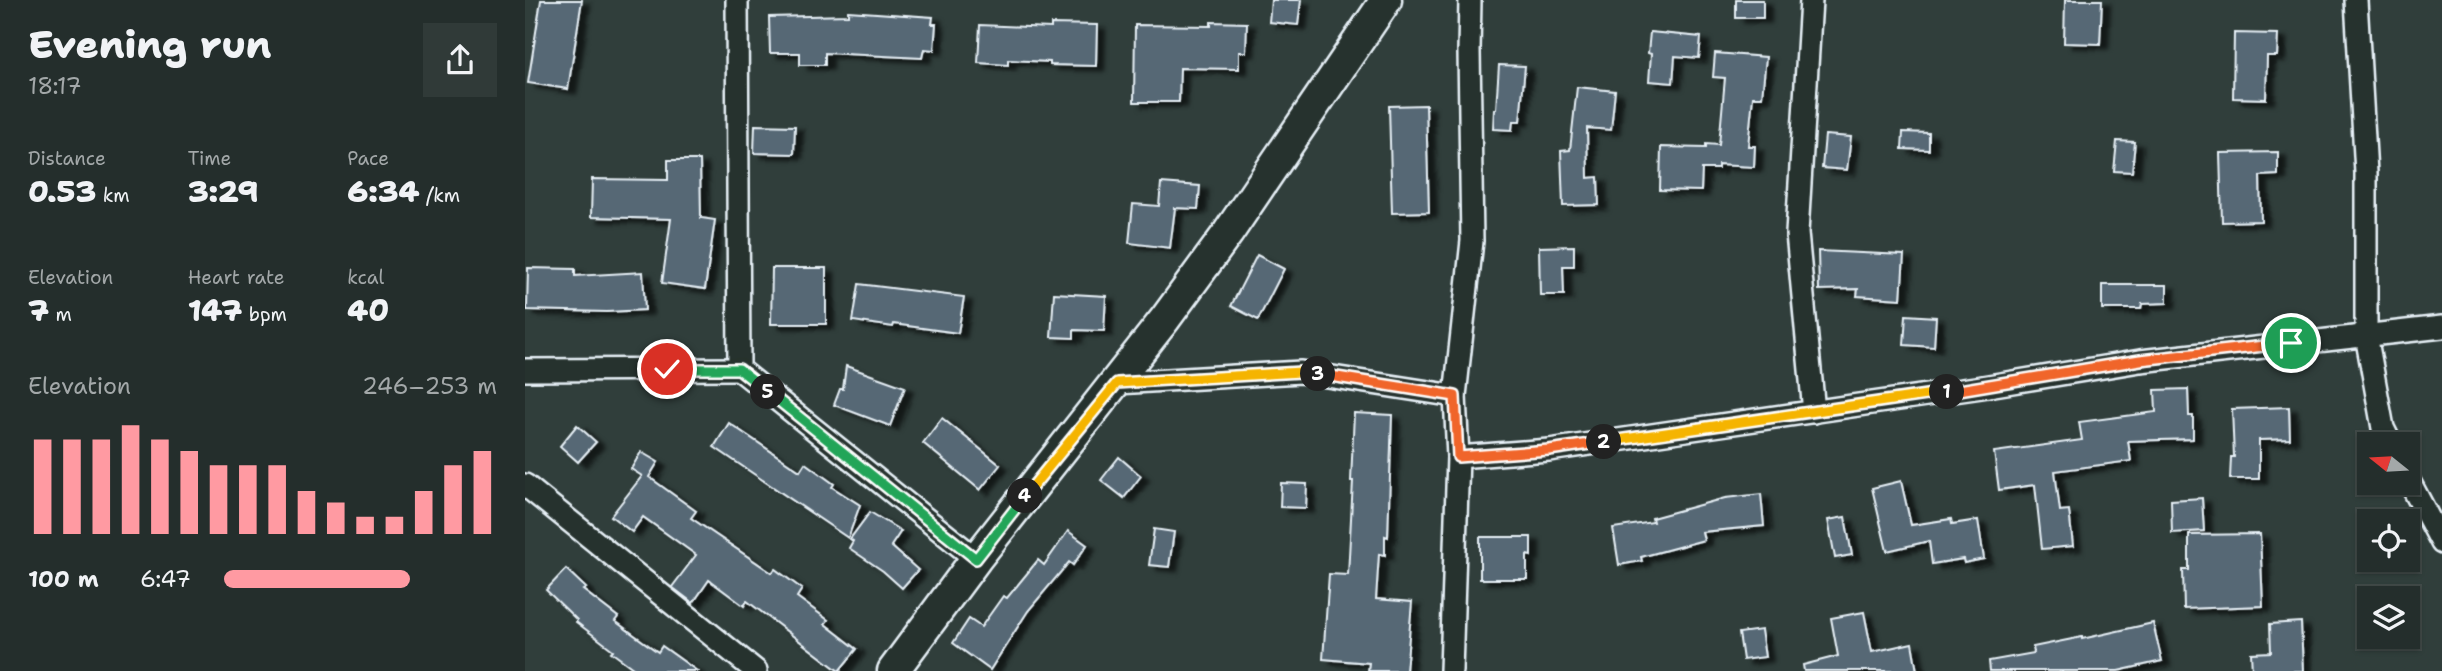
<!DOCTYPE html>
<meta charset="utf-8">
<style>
body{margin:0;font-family:"Shantell Sans",sans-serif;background:#303a38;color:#f1f3f6;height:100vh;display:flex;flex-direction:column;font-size:26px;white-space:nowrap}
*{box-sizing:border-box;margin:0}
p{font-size:23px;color:#a3a8a9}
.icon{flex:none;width:38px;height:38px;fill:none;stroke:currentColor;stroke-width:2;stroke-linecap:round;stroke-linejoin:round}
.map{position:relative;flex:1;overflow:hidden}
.side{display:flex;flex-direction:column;background:#242e2c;width:525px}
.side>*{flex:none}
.needle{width:46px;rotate:288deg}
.fabs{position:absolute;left:1832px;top:432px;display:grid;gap:14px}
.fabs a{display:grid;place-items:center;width:63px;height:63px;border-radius:0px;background:#242e2c;box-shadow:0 2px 5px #0004,0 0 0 2px #414a48;font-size:35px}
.pin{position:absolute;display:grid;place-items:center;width:60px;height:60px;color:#fff;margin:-30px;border:4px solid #fff;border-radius:50%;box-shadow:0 2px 7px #0007}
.km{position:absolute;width:35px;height:35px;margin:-18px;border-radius:50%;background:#222;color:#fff;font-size:19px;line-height:35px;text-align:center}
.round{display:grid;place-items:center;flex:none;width:74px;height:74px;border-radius:0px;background:#303a38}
.overview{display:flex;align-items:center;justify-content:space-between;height:119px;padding:0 28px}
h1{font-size:38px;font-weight:800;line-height:52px}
.figures{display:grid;grid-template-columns:repeat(3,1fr);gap:10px;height:119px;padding:7px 28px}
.figures div{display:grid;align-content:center}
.figures b{font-size:30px;font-weight:800}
.figures small{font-size:19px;font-weight:400}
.figures p{font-size:19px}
.chart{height:196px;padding:14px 28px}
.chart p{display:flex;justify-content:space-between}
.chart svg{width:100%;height:126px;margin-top:7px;stroke:#ff9aa2;stroke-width:6}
ul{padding:0 28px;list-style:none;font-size:23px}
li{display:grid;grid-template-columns:112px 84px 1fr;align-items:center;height:52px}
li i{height:18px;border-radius:9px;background:#ff9aa2}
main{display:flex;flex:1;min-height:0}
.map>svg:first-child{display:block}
.building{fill:#576874;stroke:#e8f1f8;stroke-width:2;filter:url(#shadow)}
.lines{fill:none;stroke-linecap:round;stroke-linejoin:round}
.street-casing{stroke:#e8f1f8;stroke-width:26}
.secondary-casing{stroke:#e8f1f8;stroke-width:35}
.street{stroke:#26332d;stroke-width:21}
.secondary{stroke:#26332d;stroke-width:30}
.split-1-casing{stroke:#fff;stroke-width:14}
.split-2-casing{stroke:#fff;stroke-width:14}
.split-3-casing{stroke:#fff;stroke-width:14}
.split-4-casing{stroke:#fff;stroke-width:14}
.split-5-casing{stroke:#fff;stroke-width:14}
.split-6-casing{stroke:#fff;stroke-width:14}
.split-1{stroke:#f0652b;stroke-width:9}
.split-2{stroke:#f5b400;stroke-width:9}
.split-3{stroke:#f0652b;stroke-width:9}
.split-4{stroke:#f5b400;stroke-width:9}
.split-5{stroke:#22a559;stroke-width:9}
.split-6{stroke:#22a559;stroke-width:9}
</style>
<main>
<section class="side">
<div class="overview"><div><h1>Evening run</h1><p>18:17</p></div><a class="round"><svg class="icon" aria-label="share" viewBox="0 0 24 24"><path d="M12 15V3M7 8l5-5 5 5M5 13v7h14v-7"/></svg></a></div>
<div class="figures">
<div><p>Distance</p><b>0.53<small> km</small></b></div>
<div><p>Time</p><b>3:29</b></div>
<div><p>Pace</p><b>6:34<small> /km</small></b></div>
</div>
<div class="figures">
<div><p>Elevation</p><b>7<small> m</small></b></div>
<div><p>Heart rate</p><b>147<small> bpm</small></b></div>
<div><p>kcal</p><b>40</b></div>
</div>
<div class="chart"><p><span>Elevation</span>246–253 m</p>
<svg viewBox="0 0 160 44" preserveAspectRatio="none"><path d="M5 44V11M15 44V11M25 44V11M35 44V6M45 44V11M55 44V15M65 44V20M75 44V20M85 44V20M95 44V29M105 44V33M115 44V38M125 44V38M135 44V29M145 44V20M155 44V15"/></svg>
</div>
<ul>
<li><b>100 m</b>6:47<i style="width:68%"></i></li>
</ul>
</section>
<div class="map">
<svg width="1917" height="671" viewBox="0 0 1917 671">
<defs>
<filter id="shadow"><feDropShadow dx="8" dy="4.5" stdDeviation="2" flood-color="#0009"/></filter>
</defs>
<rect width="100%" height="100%" fill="#303e3b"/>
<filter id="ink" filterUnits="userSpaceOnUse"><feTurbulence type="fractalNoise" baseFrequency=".0143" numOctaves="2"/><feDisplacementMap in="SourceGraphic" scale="14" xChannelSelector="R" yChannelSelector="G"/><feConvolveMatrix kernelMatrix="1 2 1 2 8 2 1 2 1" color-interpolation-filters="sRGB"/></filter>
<g filter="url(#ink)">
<g class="building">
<polygon points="16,0 57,0 43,89 3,83"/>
<polygon points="746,0 776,0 773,25 744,22"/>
<rect x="1211" y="0" width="27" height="18"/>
<polygon points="1540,0 1577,0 1575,44 1539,43"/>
<polygon points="323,11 408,17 407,24 411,24 409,50 399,49 397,58 300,53 300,65 275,65 275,53 245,53 244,17 323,15"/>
<polygon points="686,22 722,23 721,52 714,52 714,69 655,68 654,102 609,102 610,25 686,26"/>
<polygon points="526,24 572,25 571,66 525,65 525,62 483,60 483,65 453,63 455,25 526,28"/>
<polygon points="1125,32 1176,37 1174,58 1150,56 1148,83 1124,81 1126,54 1123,53"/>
<polygon points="1709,33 1753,34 1752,56 1742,56 1741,99 1708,98"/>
<polygon points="1190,53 1241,57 1237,97 1228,97 1223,146 1230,146 1229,167 1193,165 1193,169 1177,169 1176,191 1135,190 1136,147 1181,148 1181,144 1194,145 1200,78 1188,77"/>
<polygon points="974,65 1000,66 995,121 988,121 987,130 968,129 969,109 971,109"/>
<polygon points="1052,87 1090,91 1086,130 1062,128 1063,178 1073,177 1074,205 1038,206 1036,151 1045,150"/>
<polygon points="901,105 904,212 867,213 864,106"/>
<polygon points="230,125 270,126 269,154 229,153"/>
<polygon points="1378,132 1404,133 1404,150 1377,149"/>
<polygon points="1300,135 1326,137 1322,170 1297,168"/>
<polygon points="1592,141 1610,142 1607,172 1589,171"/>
<polygon points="1753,152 1753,175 1735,176 1736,221 1697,222 1695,153"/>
<polygon points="143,160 175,160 176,218 190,220 180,289 137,283 146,219 66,217 67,179 143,180"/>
<polygon points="636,183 675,186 673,209 648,208 650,208 645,248 604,243 608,204 634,206"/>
<polygon points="1049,246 1049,266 1038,266 1039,295 1015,295 1014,247"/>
<polygon points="1293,251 1379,255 1376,299 1332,296 1333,289 1294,290"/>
<polygon points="732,255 759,269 733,320 706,306"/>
<polygon points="3,268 50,269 50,276 118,272 120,310 82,312 2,310"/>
<polygon points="247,268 301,268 301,324 246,324"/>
<polygon points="334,284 439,297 433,333 369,324 368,327 328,321"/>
<polygon points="1577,285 1642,285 1642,303 1617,304 1616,309 1577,309"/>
<polygon points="529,293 581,296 579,331 549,330 549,338 526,337"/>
<polygon points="1381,315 1411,317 1409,347 1379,345"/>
<polygon points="321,366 380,387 365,426 309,405 315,389 318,389"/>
<polygon points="1663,389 1664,416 1668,416 1668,439 1603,441 1606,461 1530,471 1535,511 1544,510 1548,546 1517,549 1510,485 1474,490 1469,452 1557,440 1554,422 1631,412 1630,390"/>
<polygon points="1764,407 1765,439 1734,440 1734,479 1705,479 1706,457 1709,457 1707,409"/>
<polygon points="829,413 867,415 863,537 860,536 860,555 854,554 851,599 887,602 881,671 843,671 844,663 798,659 804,574 823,575 828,481 826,481"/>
<polygon points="417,418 475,465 455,490 398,443"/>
<polygon points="204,423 275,471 280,463 309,484 307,487 335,505 323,538 189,447"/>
<polygon points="52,425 71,442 53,462 35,446"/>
<polygon points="116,452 133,462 124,477 171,511 166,518 247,573 250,569 277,589 272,597 303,620 300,624 332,649 314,671 222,601 219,606 184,580 168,603 147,587 171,555 118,517 107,532 86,516 117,476 106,469"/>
<polygon points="594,457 616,476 599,498 576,480"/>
<polygon points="1376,481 1386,525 1426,519 1427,524 1453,520 1459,559 1439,563 1438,559 1407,564 1404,541 1362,551 1347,488"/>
<polygon points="756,483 782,484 781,508 755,507"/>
<polygon points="1236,494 1239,526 1177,532 1179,540 1116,557 1117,561 1094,565 1088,528 1128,522 1127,518 1200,498"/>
<polygon points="1677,498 1679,531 1647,533 1646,500"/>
<polygon points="345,512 376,531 366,546 393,570 377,588 358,571 324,548 328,541 325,539"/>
<polygon points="1320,517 1327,555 1310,558 1303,520"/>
<polygon points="629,529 649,532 644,567 624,565"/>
<polygon points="543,531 562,545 548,565 544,562 503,611 465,670 428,643 444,619 456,627 478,596 482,598 513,560 519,565"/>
<polygon points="1735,534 1738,606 1659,609 1658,570 1664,570 1664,535"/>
<polygon points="955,537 1006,537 1006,556 1002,555 1002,579 955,579"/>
<polygon points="41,569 61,588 58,590 93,617 90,621 133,652 137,646 172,671 112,671 86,652 88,650 51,622 52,620 21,590"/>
<polygon points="1339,612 1347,652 1387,643 1392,671 1279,671 1278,665 1313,656 1306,618"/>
<polygon points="1776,622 1778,671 1727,671 1726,653 1746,652 1745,624"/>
<polygon points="1628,623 1637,661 1593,671 1465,671 1464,661 1509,653 1508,647 1557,637 1557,639"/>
<polygon points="1236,630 1240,657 1218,660 1214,633"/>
</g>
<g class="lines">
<g class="street-casing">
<g id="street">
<polyline points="212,0 214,369 451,559"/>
<polyline points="1286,0 1272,233 1289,412"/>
<polyline points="1831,0 1841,173 1841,335 1858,428 1866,444"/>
<polyline points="0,370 214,369"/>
<polyline points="592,383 776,372 930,396"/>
<polyline points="933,457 1024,450 1457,387 1615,361 1917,327"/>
<polyline points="1883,479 1917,543"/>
<polyline points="0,485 231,671"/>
<polyline points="926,671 933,457 930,396 947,241 944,51 945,0"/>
</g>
</g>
<g class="secondary-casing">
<polyline id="secondary" points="368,671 451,559 640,319 703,233 861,0"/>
</g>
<use href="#street" class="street"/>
<use href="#secondary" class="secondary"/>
</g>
</g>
<g class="lines" filter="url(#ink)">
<g class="split-1-casing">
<polyline id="split-1" points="1422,392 1615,360 1766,343"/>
</g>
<g class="split-2-casing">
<polyline id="split-2" points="1079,442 1422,392"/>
</g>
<g class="split-3-casing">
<polyline id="split-3" points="793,374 930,396 933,457 1024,450 1079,442"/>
</g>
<g class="split-4-casing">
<polyline id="split-4" points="500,496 592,383 776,372 793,374"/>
</g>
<g class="split-5-casing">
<polyline id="split-5" points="243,392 451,559 500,496"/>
</g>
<g class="split-6-casing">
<polyline id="split-6" points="142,369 214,369 243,392"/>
</g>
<use href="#split-1" class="split-1"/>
<use href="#split-2" class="split-2"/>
<use href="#split-3" class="split-3"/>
<use href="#split-4" class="split-4"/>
<use href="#split-5" class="split-5"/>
<use href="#split-6" class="split-6"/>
</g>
</svg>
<div class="fabs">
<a><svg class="needle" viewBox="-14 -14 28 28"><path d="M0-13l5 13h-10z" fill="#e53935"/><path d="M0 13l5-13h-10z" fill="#a3a8a9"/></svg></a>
<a><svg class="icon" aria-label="locate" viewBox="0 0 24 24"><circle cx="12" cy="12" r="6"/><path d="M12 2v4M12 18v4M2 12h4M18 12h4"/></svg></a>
<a><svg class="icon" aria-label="layers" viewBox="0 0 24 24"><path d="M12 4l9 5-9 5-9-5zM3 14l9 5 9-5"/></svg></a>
</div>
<div class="pin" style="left:1766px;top:343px;background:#1e9e55"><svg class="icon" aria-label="arrive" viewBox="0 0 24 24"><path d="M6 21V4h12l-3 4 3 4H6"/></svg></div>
<div class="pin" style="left:142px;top:369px;background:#d93025"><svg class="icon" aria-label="check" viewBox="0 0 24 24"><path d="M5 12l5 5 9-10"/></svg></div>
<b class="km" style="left:1422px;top:392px">1</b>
<b class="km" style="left:1079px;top:442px">2</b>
<b class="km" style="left:793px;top:374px">3</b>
<b class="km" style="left:500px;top:496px">4</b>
<b class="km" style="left:243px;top:392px">5</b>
</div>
</main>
